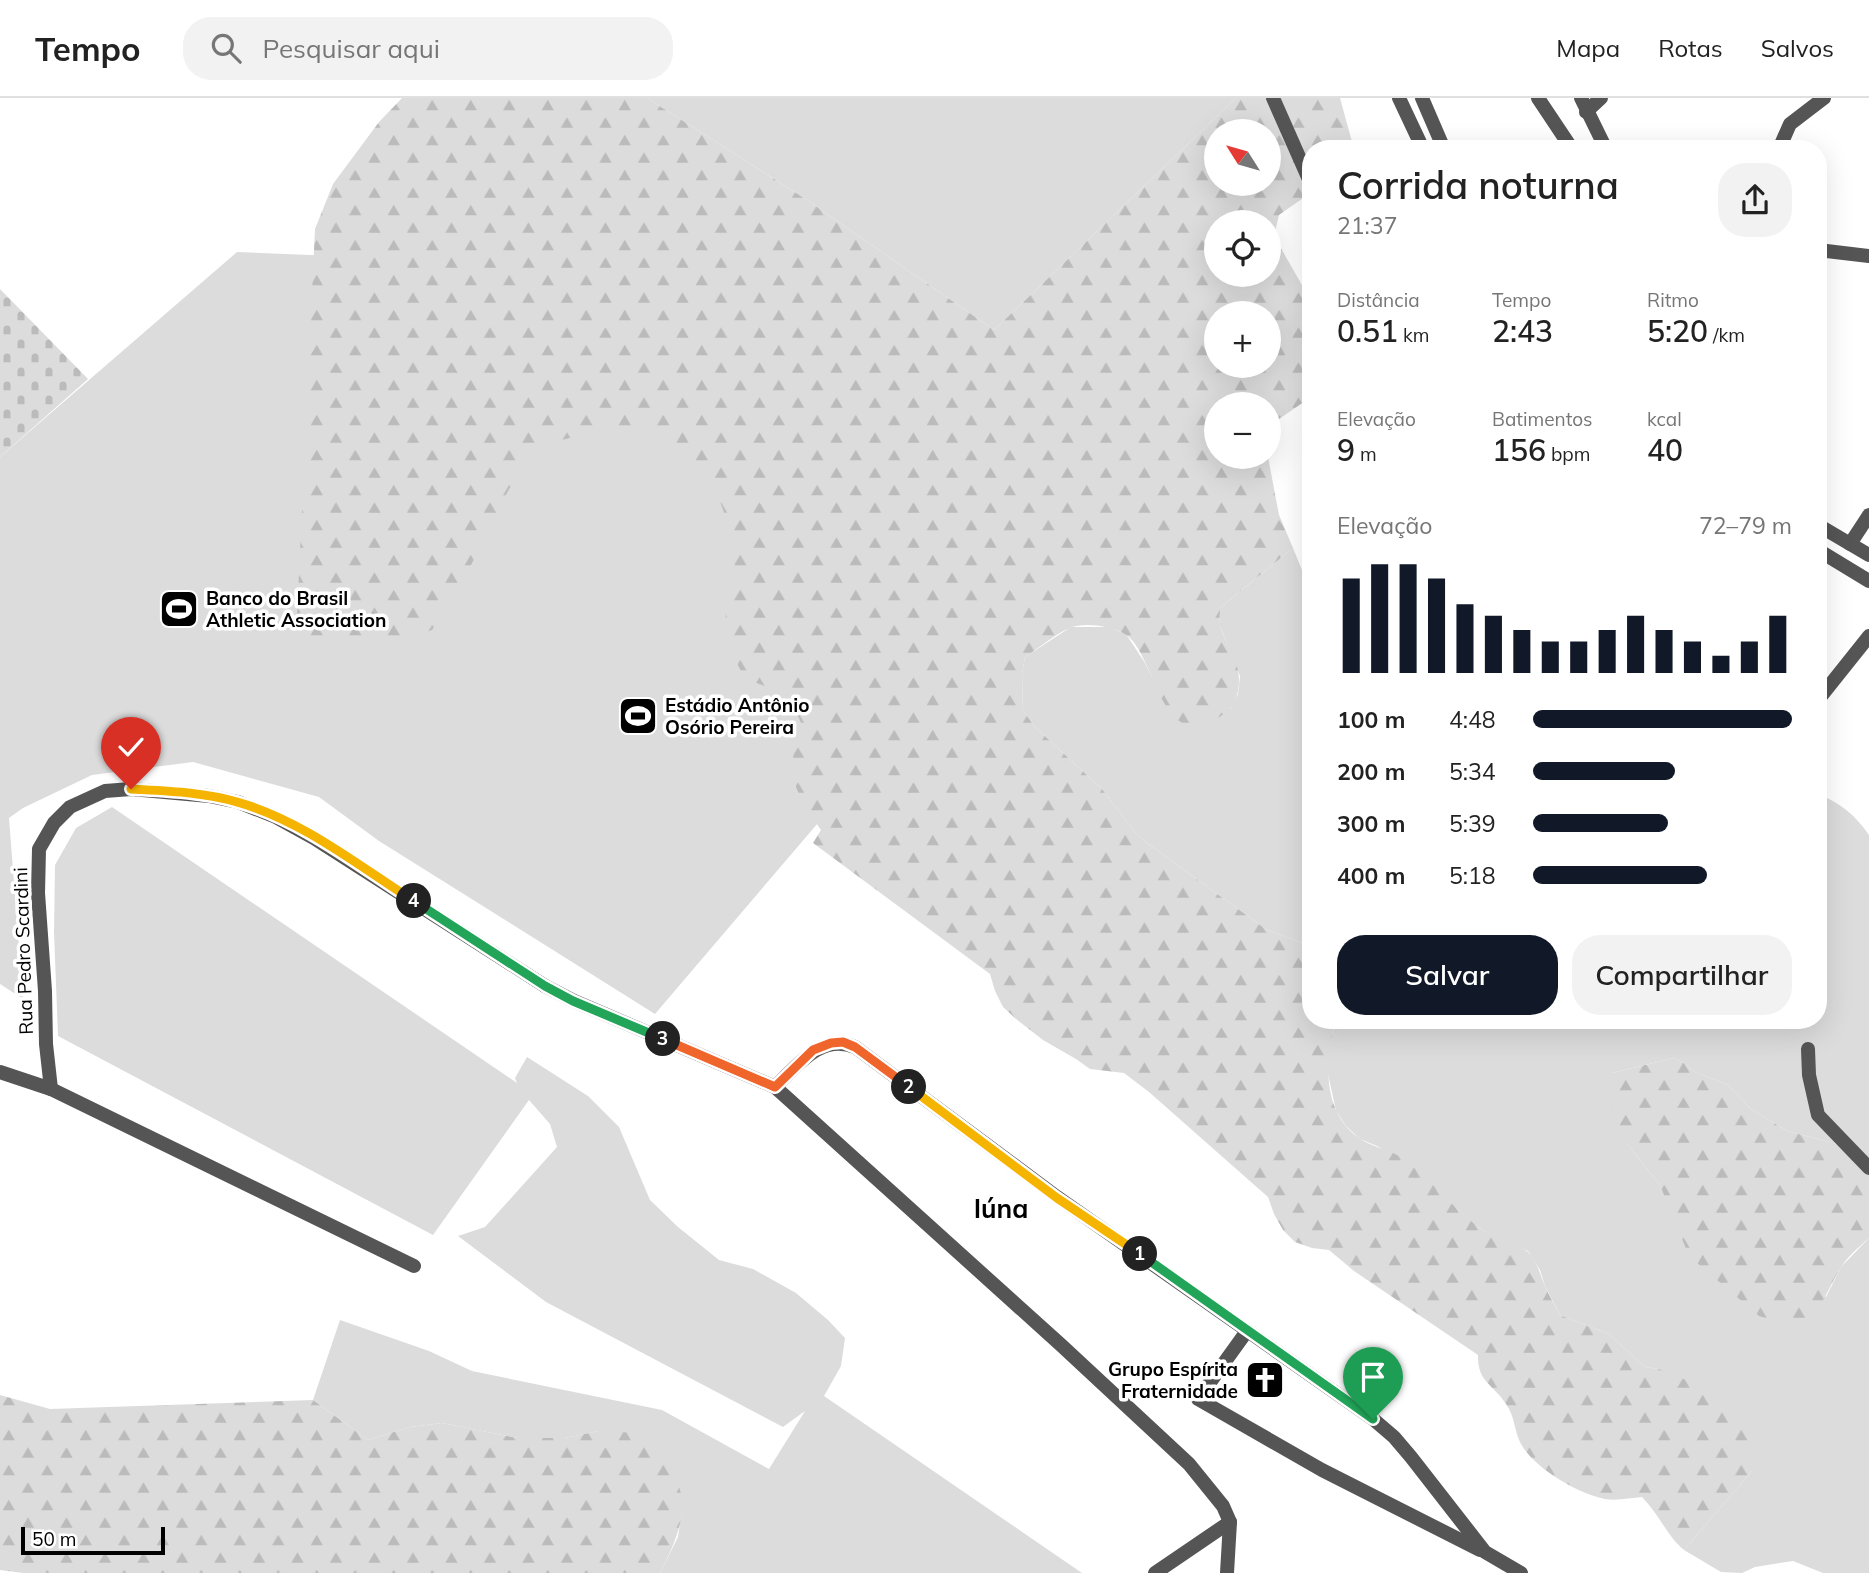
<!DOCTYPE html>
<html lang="pt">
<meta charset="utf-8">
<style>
body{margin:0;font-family:Mulish,sans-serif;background:#f2f2f2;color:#222;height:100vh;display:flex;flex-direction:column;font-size:26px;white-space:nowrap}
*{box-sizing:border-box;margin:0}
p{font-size:23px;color:#767676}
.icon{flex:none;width:38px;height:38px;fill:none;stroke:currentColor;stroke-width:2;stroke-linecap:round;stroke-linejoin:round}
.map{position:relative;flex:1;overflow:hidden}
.side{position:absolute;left:1302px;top:42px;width:525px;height:889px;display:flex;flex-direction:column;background:#fff;border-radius:28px;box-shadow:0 7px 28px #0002}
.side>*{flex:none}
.needle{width:46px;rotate:307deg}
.tools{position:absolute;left:1204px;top:21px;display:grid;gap:14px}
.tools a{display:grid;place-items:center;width:77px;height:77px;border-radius:50%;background:#fff;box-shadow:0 7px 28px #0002;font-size:35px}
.scale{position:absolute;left:21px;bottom:18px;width:144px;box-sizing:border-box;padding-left:7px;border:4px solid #000;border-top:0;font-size:19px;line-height:24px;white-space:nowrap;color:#000;-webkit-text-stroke:5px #fff;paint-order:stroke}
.pin{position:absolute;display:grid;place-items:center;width:60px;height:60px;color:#fff;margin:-72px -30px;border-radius:50% 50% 50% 0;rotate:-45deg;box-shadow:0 0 7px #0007}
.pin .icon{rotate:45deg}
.km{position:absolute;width:35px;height:35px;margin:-18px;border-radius:50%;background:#222;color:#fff;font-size:19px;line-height:35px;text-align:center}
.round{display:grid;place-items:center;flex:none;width:74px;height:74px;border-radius:28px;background:#f2f2f2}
.head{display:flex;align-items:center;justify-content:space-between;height:119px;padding:0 35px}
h1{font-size:38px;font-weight:600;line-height:52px}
.stats{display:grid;grid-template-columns:repeat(3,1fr);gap:10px;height:119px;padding:7px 35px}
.stats div{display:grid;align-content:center}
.stats b{font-size:30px;font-weight:600}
.stats small{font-size:19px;font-weight:400}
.stats p{font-size:19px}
.chart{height:196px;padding:14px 35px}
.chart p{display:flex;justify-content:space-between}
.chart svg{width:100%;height:126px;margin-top:7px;stroke:#111827;stroke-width:6}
.action{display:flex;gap:14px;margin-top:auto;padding:14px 35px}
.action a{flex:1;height:80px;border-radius:28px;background:#111827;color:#fff;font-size:28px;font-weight:600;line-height:80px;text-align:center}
.action a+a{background:#f2f2f2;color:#222}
ul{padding:0 35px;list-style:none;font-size:23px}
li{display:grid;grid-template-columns:112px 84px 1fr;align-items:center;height:52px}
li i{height:18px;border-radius:9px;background:#111827}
header{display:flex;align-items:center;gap:42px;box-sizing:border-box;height:98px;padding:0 35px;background:#fff;border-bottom:2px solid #e0e0e0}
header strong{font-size:33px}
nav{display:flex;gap:38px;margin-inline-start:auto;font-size:24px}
.search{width:490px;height:63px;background:#f2f2f2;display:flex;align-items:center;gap:18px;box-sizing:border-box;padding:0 24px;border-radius:28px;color:#767676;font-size:26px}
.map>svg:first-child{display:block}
.grass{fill:#dcdcdc}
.forest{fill:url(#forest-firs);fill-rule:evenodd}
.cemetery{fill:url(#cemetery-stones)}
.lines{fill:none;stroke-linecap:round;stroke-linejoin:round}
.minor{stroke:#555;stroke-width:14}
.split-1-casing{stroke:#fff;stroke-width:14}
.split-2-casing{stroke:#fff;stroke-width:14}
.split-3-casing{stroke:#fff;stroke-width:14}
.split-4-casing{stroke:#fff;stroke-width:14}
.split-5-casing{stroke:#fff;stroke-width:14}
.split-1{stroke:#22a559;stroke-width:9}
.split-2{stroke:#f5b400;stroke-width:9}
.split-3{stroke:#f0652b;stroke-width:9}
.split-4{stroke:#22a559;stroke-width:9}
.split-5{stroke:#f5b400;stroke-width:9}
.labels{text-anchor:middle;stroke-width:7;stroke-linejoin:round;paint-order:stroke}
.poi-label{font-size:19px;font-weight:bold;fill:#000;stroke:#fff;text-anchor:start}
.street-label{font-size:19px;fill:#000;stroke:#fff}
.district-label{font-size:26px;font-weight:bold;fill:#000;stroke:#fff}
</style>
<header>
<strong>Tempo</strong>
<div class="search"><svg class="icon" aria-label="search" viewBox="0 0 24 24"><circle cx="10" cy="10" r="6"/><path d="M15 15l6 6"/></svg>Pesquisar aqui</div>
<nav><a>Mapa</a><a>Rotas</a><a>Salvos</a></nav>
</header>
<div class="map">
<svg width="1869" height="1475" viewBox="0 0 1869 1475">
<defs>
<pattern id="forest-firs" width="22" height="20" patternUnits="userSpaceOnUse" patternTransform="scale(1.75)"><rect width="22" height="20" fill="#dcdcdc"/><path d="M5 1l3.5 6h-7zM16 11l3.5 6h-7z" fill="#bbb"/></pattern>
<pattern id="cemetery-stones" width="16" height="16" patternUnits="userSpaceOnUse" patternTransform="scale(1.75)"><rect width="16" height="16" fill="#dcdcdc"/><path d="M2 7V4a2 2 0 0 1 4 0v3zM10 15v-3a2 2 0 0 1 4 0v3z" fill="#bbb"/></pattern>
</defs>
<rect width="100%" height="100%" fill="#fff"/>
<g class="grass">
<polygon points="647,0 1236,0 994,232 807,102"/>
<polygon points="237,154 359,159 718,216 1016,493 655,916 379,743 319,699 193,664 92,677 23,710 9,720 23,901 0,886 0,359"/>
<polygon points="1293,450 1311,494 1311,848 1267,832 1147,745 1134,733 1102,691 1034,628 1023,612 1022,576 1025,559 1071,529 1108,529 1126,536 1145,565 1160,596 1230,611 1238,596 1240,578 1220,528 1220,510"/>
<path d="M1818 696C1841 705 1855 717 1869 737V1074L1849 1049 1787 1033 1751 1011 1728 987 1695 974 1684 965 1674 960 1612 975 1627 1046 1660 1087 1826 1199 1841 1169 1869 1140V1475H1823L1793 1463 1755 1469 1742 1475 1721 1474 1684 1452 1752 1373 1659 1271 1645 1269 1609 1236 1560 1217 1545 1188 1540 1172 1528 1153 1501 1144 1471 1124 1419 1075 1377 1048 1360 1041 1346 1028 1336 1013 1328 976 1327 958 1336 922H1818Z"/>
<polygon points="112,709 517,985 515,980 527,959 588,998 619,1029 650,1102 678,1129 719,1162 753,1171 796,1195 828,1222 845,1240 841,1268 824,1298 1082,1475 660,1475 678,1439 682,1412 599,1333 565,1340 517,1340 442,1325 410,1329 368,1342 313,1302 340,1222 429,1253 472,1273 662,1312 769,1371 805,1313 783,1329 546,1204 458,1138 485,1129 557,1049 550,1026 529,1002 433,1137 58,938 54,834 55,767 76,730"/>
</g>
<g class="forest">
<path d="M402 0H647L807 102 994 232 1236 0H1340L1354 51H1311V99L1306 98 1279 117 1274 138 1311 203V299L1269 328V306H1216V359H1268L1279 417 1293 450 1220 510C1220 517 1219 524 1221 531 1227 548 1239 563 1239 581 1239 594 1236 607 1225 615 1158 666 1157 551 1123 535 1109 528 1084 524 1070 530 1055 536 1039 550 1025 559L1022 576 1023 612 1034 628 1102 691 1134 733 1147 745 1267 832 1311 848V922H1336C1325 961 1321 1013 1359 1040 1373 1050 1393 1052 1407 1063 1435 1085 1456 1115 1486 1134 1497 1141 1523 1149 1529 1155 1538 1165 1540 1177 1545 1188 1549 1198 1555 1207 1560 1217L1609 1236 1645 1269 1659 1271 1713 1293 1745 1329 1753 1349 1752 1373 1684 1452C1667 1438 1659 1416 1642 1399 1631 1400 1616 1403 1605 1401 1578 1396 1534 1370 1521 1346 1514 1333 1515 1318 1506 1306 1493 1286 1477 1284 1478 1257L1354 1173 1329 1152 1312 1150 1295 1144 1283 1132 1274 1116 1268 1099 1149 994 1124 975 1090 971 1076 961 1043 942 1016 921 1003 909 995 893 990 876 813 745 821 732C794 691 783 677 802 627 795 609 786 596 767 589 761 586 751 584 747 580 730 565 727 520 722 498L732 484 735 461 730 429 720 404 671 344 636 330 590 335 541 347 523 368 508 393 456 497 432 532 403 542 369 544 296 540 315 131 333 86 379 24ZM1216 33H1269V86H1216ZM1216 124H1269V177H1216ZM1216 215H1269V268H1216Z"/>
<path d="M1674 960 1684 965 1695 974 1728 987 1751 1011 1787 1033 1849 1049 1869 1074V1140C1859 1149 1849 1157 1842 1168 1827 1190 1822 1217 1796 1229L1759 1218 1689 1158 1660 1087 1627 1046 1619 1031 1612 1013V975Z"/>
<path d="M0 1297 50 1311 313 1302 368 1342 410 1329 442 1325 517 1340H565L599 1333 639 1335C692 1386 693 1410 660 1475H23L0 1472Z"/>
</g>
<polygon class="cemetery" points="0,191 88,281 0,359"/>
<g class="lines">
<g class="minor">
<polyline points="1273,0 1311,86"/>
<polyline points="1399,0 1423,51"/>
<polyline points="1422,0 1444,51"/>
<polyline points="1538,0 1572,51"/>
<polyline points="1581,0 1606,51"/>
<polyline points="1586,14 1601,0"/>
<polyline points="1779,51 1790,26 1824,0"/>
<polyline points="1818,152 1869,158"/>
<polyline points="1818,427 1869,457"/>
<polyline points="1850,446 1869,417"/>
<polyline points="1818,452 1869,483"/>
<polyline points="1818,602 1869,538"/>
<polyline points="1808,951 1809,977 1818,1017 1869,1070"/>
<polyline points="0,974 51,991 414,1168"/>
<path d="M775 989C798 967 821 935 855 949L1057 1099 1373 1321 1394 1339 1411 1359 1485 1454 1521 1475"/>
<polyline points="51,991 46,946 45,893 38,795 39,751 54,725 70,709 105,693 131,691 209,698 238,704 276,719 314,740 545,888 574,903 775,989 1061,1247 1189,1366 1223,1408 1230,1424 1227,1475"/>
<polyline points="1247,1233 1198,1301 1322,1372 1480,1452"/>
<polyline points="1155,1475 1230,1424"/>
</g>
</g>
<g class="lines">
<g class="split-1-casing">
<polyline id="split-1" points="1140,1156 1373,1321"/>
</g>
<g class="split-2-casing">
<polyline id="split-2" points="909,989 1057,1100 1140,1156"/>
</g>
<g class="split-3-casing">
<polyline id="split-3" points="663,941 775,989 813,952 831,945 843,944 855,949 909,989"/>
</g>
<g class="split-4-casing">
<polyline id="split-4" points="414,803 545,888 573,903 663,941"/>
</g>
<g class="split-5-casing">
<path id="split-5" d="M131 691C166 693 203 694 237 704 302 722 359 768 414 803"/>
</g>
<use href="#split-1" class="split-1"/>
<use href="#split-2" class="split-2"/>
<use href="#split-3" class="split-3"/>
<use href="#split-4" class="split-4"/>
<use href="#split-5" class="split-5"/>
</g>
<defs>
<g id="stadium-square" transform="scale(2.0125)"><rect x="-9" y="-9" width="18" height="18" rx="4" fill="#000" stroke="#fff"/><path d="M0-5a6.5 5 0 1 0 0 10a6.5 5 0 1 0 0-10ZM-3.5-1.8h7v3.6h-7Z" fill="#fff"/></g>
<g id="church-square" transform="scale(2.0125)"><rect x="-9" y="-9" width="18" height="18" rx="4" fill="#000" stroke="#fff"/><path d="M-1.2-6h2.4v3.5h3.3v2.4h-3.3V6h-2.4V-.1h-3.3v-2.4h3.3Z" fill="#fff"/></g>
</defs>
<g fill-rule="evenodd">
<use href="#stadium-square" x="179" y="511"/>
<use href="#stadium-square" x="638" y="618"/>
<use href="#church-square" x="1265" y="1282"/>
</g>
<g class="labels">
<g class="poi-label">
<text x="206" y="507">Banco do Brasil<tspan x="206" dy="22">Athletic Association</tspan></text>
<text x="665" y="614">Estádio Antônio<tspan x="665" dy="22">Osório Pereira</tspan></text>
<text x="1238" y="1278" text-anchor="end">Grupo Espírita<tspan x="1238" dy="22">Fraternidade</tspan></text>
</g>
<g class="street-label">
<text transform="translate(23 853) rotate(-92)" y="7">Rua Pedro Scardini</text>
</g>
<g class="district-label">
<text x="1001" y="1120">Iúna</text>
</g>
</g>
</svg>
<div class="tools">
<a><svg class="needle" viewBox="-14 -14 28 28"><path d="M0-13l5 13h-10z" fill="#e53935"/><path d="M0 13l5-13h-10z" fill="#767676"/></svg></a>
<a><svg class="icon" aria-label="locate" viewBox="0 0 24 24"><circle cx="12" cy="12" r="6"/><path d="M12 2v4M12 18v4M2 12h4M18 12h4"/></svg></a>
<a>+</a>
<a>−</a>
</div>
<div class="scale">50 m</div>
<div class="pin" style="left:1373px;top:1321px;background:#1e9e55"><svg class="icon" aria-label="arrive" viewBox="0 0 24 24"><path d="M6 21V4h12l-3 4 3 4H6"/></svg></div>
<div class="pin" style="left:131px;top:691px;background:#d93025"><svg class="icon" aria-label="check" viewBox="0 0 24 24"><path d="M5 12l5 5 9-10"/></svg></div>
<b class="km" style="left:1140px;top:1156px">1</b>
<b class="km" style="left:909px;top:989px">2</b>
<b class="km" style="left:663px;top:941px">3</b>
<b class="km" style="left:414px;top:803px">4</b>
<section class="side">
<div class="head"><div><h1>Corrida noturna</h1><p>21:37</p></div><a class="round"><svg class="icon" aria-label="share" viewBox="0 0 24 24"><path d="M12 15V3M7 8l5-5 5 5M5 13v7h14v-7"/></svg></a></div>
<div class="stats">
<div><p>Distância</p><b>0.51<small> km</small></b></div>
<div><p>Tempo</p><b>2:43</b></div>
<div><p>Ritmo</p><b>5:20<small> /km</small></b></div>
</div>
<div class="stats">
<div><p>Elevação</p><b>9<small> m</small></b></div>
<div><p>Batimentos</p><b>156<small> bpm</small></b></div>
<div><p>kcal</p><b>40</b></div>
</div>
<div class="chart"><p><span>Elevação</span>72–79 m</p>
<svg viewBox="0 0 160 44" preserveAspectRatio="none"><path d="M5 44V11M15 44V6M25 44V6M35 44V11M45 44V20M55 44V24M65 44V29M75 44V33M85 44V33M95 44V29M105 44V24M115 44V29M125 44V33M135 44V38M145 44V33M155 44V24"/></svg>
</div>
<ul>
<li><b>100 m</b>4:48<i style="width:100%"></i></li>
<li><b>200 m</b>5:34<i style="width:55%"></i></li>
<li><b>300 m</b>5:39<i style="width:52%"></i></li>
<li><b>400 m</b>5:18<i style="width:67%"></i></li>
</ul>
<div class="action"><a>Salvar</a><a>Compartilhar</a></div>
</section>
</div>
